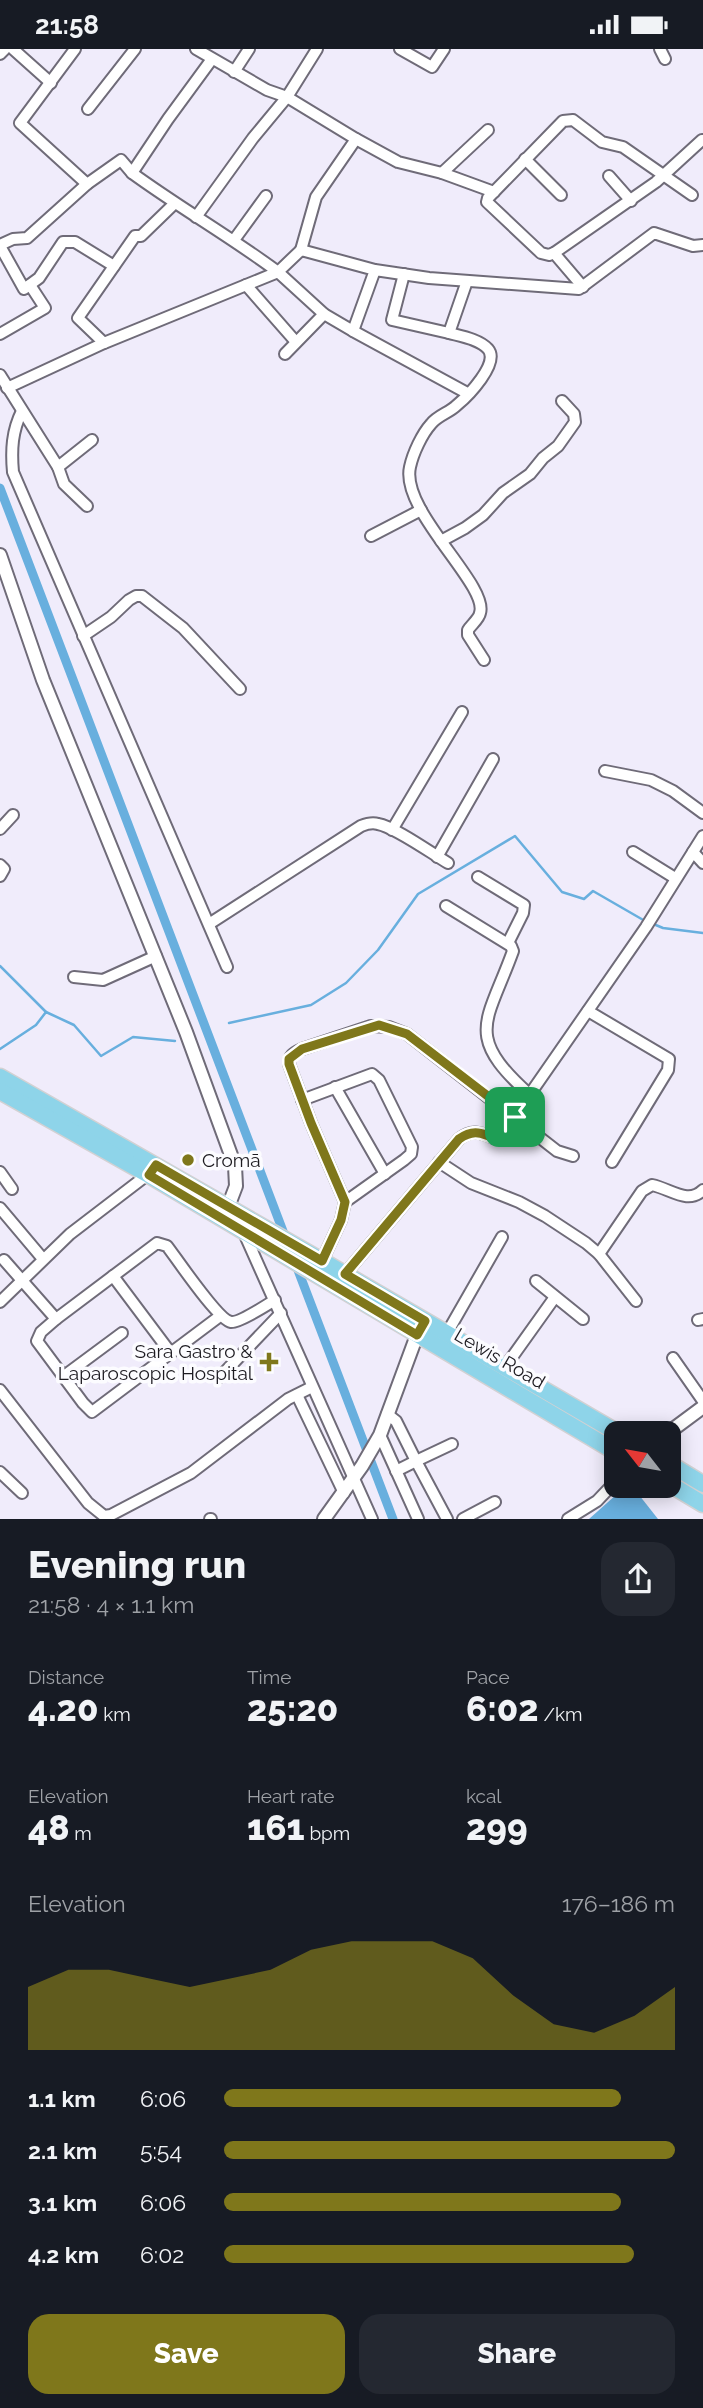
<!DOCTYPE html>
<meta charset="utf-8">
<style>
body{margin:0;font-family:Raleway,sans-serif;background:#242831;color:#f1f3f6;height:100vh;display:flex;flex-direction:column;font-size:26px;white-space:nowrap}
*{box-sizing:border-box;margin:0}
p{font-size:23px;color:#9ea1a6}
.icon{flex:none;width:38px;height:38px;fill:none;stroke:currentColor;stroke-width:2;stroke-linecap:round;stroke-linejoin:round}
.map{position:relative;height:1470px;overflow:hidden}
.panel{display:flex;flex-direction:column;background:#171b24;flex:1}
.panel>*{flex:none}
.needle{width:46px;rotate:301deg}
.tools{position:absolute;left:604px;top:1372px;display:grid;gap:14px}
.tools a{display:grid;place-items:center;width:77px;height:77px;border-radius:14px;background:#171b24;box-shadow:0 4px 18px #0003;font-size:35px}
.pin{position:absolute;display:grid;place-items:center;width:60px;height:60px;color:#fff;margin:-30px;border-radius:14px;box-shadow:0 4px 10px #0006}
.round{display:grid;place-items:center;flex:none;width:74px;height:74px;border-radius:21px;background:#242831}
.summary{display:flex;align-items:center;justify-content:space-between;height:119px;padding:0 28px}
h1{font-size:38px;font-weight:800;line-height:52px}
.metrics{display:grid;grid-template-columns:repeat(3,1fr);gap:10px;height:119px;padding:7px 28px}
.metrics div{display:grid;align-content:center}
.metrics b{font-size:35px;font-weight:800}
.metrics small{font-size:19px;font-weight:400}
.metrics p{font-size:19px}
.chart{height:196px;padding:14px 28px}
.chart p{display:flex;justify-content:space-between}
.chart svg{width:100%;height:126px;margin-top:7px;fill:#7f771b;opacity:.7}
.action{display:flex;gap:14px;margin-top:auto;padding:14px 28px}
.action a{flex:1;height:80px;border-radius:21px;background:#7f771b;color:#fff;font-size:28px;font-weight:800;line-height:80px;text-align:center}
.action a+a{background:#242831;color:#f1f3f6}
ul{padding:0 28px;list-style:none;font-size:23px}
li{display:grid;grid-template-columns:112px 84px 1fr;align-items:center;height:52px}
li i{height:18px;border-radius:9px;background:#7f771b}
.status{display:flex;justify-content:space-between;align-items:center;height:49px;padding:0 35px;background:#171b24;direction:ltr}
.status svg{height:19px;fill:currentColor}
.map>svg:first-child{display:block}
.water{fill:#68afde}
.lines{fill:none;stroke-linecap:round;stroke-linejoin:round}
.stream{stroke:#68afde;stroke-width:2.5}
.canal{stroke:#68afde;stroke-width:9}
.minor-casing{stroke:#6f6b78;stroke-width:14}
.tertiary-casing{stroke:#6f6b78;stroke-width:16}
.primary-casing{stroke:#d2d1d3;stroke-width:19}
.minor{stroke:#fff;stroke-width:10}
.tertiary{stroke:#fff;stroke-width:12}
.primary{stroke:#8ed4e9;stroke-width:16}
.route-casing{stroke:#fff;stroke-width:14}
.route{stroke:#7f771b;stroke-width:9}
.poi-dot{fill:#7f771b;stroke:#fcfcff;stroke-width:2.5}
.labels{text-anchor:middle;stroke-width:7;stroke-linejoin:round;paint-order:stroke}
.poi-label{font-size:19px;fill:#1d1b21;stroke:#fcfcff;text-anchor:start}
.street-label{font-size:19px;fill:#1d1b21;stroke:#fcfcff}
</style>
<div class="status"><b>21:58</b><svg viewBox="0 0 49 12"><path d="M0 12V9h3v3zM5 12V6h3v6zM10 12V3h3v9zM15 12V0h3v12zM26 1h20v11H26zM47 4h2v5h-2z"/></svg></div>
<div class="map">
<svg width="703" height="1470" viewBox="0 0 703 1470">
<rect width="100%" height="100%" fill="#f0ecfb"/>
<polygon class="water" points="626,1437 632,1437 658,1470 589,1470"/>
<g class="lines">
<g class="stream">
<polyline points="651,874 663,879 703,884"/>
<polyline points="0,917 46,963"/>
<polyline points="229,974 311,956 346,934 378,901 418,845 515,787 562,843 584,850 593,842 645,872"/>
<polyline points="0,1000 36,976 46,963 74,976 101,1007 133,988 175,992"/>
</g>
<g class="canal">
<polyline points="0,439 286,1190"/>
<polyline points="296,1216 393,1470"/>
</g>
<g class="minor-casing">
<g id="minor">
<polyline points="13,0 51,34"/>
<polyline points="75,0 20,74 87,135 121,111 132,124 168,70 212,10"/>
<polyline points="196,0 267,41 287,48 356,90"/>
<polyline points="400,0 432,18 444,0"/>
<polyline points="660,0 665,10"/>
<polyline points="0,5 5,0"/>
<polyline points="234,23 249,0"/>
<polyline points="88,60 135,0"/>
<polyline points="525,110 561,146"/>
<polyline points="442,124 494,143"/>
<polyline points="609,127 631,152"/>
<polyline points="196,168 253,89 287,48 317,0"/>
<polyline points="234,191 266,147"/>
<polyline points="0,196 13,190 27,189 87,135"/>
<polyline points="0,197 24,240 39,229 63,193 75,193 114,217"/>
<polyline points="301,201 316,148 356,90 398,113 442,124 488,81"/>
<polyline points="554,204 549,206 541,204 487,153 488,149 563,72 573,71 602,93 623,98 692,146"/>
<polyline points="375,221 353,282 324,265 278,223 301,201 375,221 429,229 579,240 654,184 693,197 703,196"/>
<polyline points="404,225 392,271 449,284 467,232"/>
<polyline points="246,236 296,293"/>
<polyline points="583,238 554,204 656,133 702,91"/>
<polyline points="353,282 467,344"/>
<path d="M449 284C460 287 479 290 488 300 500 314 468 347 457 356 449 364 438 366 431 375 422 385 413 404 410 418 400 462 489 536 480 564 479 570 471 576 468 581V586L484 611"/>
<polyline points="0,285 45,259 30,236"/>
<polyline points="104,294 78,269 135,187 141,187 174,155"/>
<polyline points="285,305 324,265"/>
<polyline points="0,326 58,418 92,391"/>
<path d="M7 339 104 294 278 223C231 188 180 159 132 124"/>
<path d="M22 362C12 382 11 401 13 423L227 918"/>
<polyline points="58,418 64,435 87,457"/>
<polyline points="371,487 421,461"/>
<polyline points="441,492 465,479 483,466 503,444 530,425 543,409 558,397 575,373 574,365 562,352"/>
<polyline points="83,587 111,568 129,551 136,547 142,547 183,579 240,640"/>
<polyline points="605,722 651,731 673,742 703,764"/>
<polyline points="0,780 13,766"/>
<polyline points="392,781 462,663"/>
<polyline points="633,803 675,829"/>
<polyline points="693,803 703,814"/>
<polyline points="437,808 493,710"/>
<polyline points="0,816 4,820 0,827"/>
<polyline points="478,828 524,856 523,864 508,894"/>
<path d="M446 857 511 897 513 902C487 974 463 986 530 1046"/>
<path d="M209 875 361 777C366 775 372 773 378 775 395 778 431 804 448 814"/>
<polyline points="74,928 103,931 156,907"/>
<polyline points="588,962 669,1010 668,1021 612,1113"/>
<polyline points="335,1038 385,1125"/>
<polyline points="302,1051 372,1025 379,1031 412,1098 411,1105 404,1111 345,1153"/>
<polyline points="439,1113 471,1134 519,1153 545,1167 586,1194 599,1205 636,1252"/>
<polyline points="0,1123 12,1140"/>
<polyline points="0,1159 43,1210"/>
<polyline points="244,1184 372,1470"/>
<path d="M599 1205 642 1142 652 1136C671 1140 688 1156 703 1141"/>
<polyline points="4,1211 56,1270"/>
<path d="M322 1212 341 1171 345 1153 311 1074 289 1015C289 1006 294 1004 302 1000L371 977 389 978 407 985 557 1102 573 1107"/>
<path d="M345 1225 459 1090C472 1080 479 1083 494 1089L503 1084 646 878 703 787"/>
<polyline points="113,1227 170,1303"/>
<polyline points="536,1232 583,1270"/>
<polyline points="0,1253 70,1185 151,1123"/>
<path d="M220 1267 92 1363 83 1354 37 1292 41 1283 56 1270 157 1194 167 1197C177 1210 218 1271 231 1273 239 1274 267 1256 275 1251"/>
<polyline points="698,1271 703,1270"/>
<polyline points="447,1284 502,1188"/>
<polyline points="673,1309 703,1352"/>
<polyline points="505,1318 555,1248"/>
<polyline points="64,1327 122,1284"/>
<polyline points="220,1328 281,1264"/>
<polyline points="0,1341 88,1454 104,1467 111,1466 191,1424 288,1350 312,1338"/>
<polyline points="297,1346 344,1444"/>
<polyline points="387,1365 396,1372 416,1412 452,1395"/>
<polyline points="380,1386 418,1470"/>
<polyline points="396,1422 416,1412 447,1470"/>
<polyline points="0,1423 22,1444"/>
<polyline points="210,1470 211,1470"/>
<polyline points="463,1470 495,1453"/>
<polyline points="568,1470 597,1452 616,1432"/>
</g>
</g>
<g class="tertiary-casing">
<g id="tertiary">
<polyline points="0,506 43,631 186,983 235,1117 236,1137 228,1158"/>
<polyline points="668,1384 703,1358"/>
<polyline points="324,1470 362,1417 380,1386 417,1286"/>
</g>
</g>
<g class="primary-casing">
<g id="primary">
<polyline points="0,1028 322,1212 618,1384"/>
<polyline points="0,1042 149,1126 616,1403"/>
<polyline points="668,1414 703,1435"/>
<polyline points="668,1434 703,1455"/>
</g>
</g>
<use href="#minor" class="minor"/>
<use href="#tertiary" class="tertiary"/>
<use href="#primary" class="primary"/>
</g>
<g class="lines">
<g class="route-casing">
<path id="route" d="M379 976 407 985 515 1068C511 1073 507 1082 501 1086 489 1095 482 1074 459 1090L345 1225 425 1272 417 1286 149 1126 156 1116 322 1212 341 1171 345 1153 311 1074 289 1015V1010L302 1000Z"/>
</g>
<use href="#route" class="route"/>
</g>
<g class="poi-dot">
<circle cx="188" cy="1111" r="7"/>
<path d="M265.5 1302.5h7v7h7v7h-7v7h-7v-7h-7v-7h7z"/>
</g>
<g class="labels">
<g class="poi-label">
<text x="202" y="1118">Cromā</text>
<text x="253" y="1309" text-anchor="end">Sara Gastro &amp;<tspan x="253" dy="22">Laparoscopic Hospital</tspan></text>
</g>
<g class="street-label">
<text transform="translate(500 1309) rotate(30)" y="7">Lewis Road</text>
</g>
</g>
</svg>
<div class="tools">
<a><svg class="needle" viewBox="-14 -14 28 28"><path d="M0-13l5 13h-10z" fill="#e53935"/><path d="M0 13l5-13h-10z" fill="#9ea1a6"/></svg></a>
</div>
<div class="pin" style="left:515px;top:1068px;background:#1e9e55"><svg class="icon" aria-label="arrive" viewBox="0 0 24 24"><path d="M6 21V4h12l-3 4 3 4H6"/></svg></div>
</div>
<section class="panel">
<div class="summary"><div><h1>Evening run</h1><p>21:58 · 4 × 1.1 km</p></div><a class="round"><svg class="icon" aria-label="share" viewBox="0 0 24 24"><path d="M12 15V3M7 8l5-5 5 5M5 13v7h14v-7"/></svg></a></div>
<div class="metrics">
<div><p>Distance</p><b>4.20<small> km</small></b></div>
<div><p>Time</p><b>25:20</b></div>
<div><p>Pace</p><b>6:02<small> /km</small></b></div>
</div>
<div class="metrics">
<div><p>Elevation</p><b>48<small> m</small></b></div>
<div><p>Heart rate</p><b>161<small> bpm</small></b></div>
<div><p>kcal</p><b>299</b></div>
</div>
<div class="chart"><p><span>Elevation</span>176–186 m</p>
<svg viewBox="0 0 160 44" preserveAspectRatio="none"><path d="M0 44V22L10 16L20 16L30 19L40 22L50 19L60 16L70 9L80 6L90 6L100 6L110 12L120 25L130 35L140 38L150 32L160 22V44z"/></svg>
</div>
<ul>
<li><b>1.1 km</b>6:06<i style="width:88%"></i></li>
<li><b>2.1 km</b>5:54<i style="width:100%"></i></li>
<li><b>3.1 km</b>6:06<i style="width:88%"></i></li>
<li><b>4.2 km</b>6:02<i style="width:91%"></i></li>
</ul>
<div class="action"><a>Save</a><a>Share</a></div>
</section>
